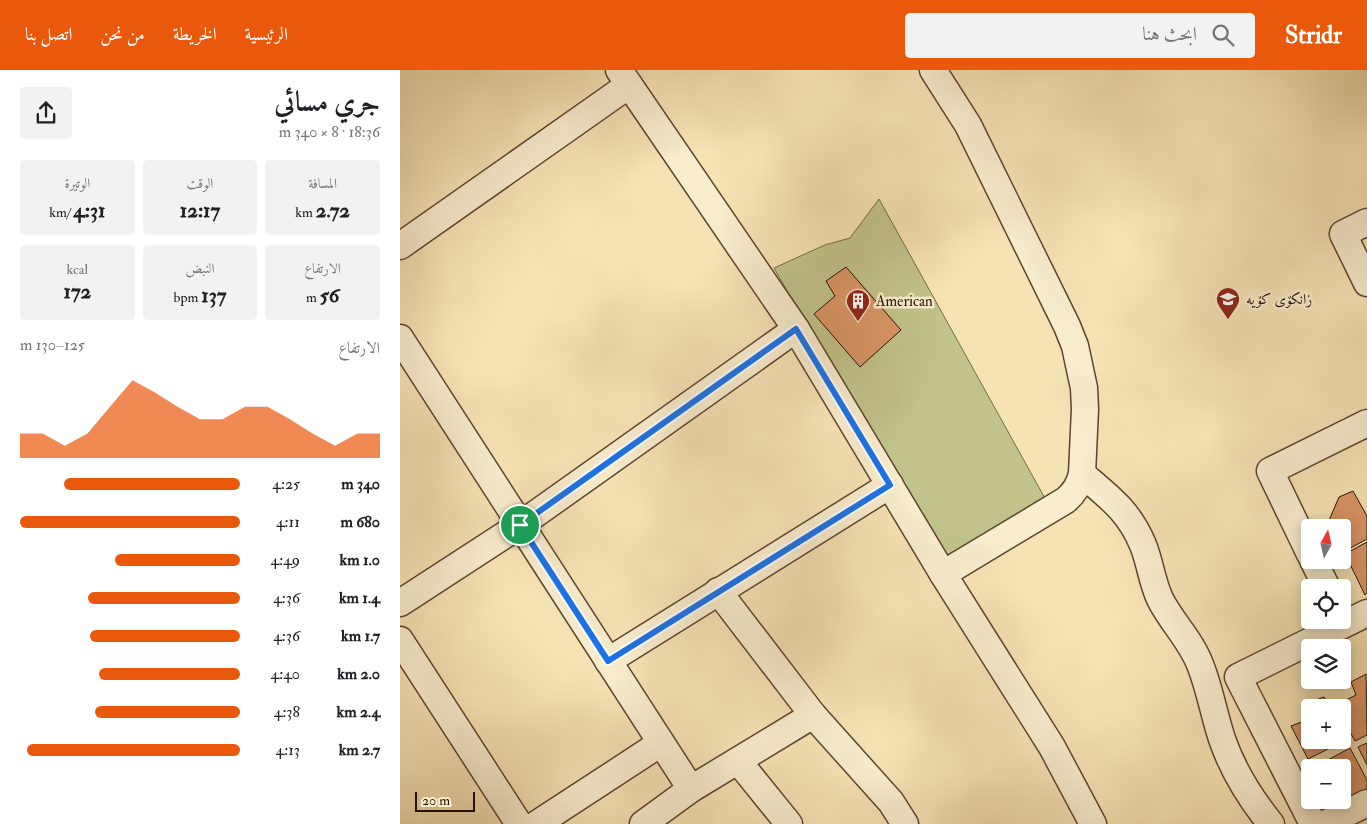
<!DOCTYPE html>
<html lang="ar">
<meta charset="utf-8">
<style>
body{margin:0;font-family:"IM FELL Double Pica",Amiri,serif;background:#f2f2f2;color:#202124;direction:rtl;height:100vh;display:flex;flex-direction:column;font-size:19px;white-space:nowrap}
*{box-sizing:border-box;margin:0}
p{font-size:16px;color:#757577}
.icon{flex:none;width:28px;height:28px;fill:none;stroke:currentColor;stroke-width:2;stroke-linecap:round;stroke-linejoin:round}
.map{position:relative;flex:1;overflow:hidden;direction:ltr}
.drawer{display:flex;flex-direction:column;background:#fff;width:400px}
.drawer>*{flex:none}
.needle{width:32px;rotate:8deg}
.fabs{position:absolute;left:901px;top:449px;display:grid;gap:10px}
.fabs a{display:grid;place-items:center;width:50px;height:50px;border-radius:5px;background:#fff;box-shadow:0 2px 12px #0003;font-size:25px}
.scale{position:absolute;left:15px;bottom:12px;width:60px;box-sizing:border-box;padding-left:5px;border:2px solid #281000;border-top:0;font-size:14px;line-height:18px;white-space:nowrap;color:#281000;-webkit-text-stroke:4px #f9edce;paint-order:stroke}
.pin{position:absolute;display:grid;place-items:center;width:42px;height:42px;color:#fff;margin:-21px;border:2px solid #fff;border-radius:50%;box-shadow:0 1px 5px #0007}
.round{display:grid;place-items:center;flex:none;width:52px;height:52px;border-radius:5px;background:#f2f2f2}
.summary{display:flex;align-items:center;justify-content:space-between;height:85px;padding:0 20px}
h1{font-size:28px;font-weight:700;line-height:38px}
.stats{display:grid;grid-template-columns:repeat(3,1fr);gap:8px;height:85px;padding:5px 20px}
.stats div{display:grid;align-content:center;border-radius:5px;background:#f2f2f2;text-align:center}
.stats b{font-size:21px;font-weight:700}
.stats small{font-size:14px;font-weight:400}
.stats p{font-size:14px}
.chart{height:140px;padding:10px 20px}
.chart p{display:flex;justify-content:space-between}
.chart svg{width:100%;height:90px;margin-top:5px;fill:#ea580c;opacity:.7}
ul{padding:0 20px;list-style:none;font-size:16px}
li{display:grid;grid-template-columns:80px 60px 1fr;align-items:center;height:38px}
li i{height:12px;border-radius:6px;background:#ea580c}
header{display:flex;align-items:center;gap:30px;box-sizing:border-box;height:70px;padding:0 25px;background:#ea580c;color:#fff}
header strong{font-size:24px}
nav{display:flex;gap:28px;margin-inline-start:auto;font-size:18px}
.search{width:350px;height:45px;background:#f2f2f2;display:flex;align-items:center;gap:12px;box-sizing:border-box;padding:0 18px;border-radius:5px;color:#757577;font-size:19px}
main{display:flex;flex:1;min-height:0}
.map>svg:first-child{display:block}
.green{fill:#c1c38a;stroke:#746a45}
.building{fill:#da9566;stroke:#281000}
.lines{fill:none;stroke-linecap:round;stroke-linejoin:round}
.minor-casing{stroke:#5c452d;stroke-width:29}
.minor{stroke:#f9edce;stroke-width:26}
.route-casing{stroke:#fff;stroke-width:10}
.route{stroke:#1a73e8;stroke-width:6}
.labels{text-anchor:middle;stroke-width:5;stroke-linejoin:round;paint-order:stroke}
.poi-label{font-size:15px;fill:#281000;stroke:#f9edce;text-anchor:start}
</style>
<header>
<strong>Stridr</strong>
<div class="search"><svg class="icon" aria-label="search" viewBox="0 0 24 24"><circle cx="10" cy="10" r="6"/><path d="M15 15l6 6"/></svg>ابحث هنا</div>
<nav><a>الرئيسية</a><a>الخريطة</a><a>من نحن</a><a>اتصل بنا</a></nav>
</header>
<main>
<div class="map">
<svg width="967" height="754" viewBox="0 0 967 754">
<rect width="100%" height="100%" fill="#f6e3b4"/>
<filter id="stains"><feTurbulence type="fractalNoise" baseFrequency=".004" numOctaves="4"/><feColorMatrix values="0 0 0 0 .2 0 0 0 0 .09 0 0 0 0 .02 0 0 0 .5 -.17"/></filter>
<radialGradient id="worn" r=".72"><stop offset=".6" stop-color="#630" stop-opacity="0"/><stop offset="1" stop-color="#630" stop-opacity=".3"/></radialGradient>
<polygon class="green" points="479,129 652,441 554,510 374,198 425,175 450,168"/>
<g class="building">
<polygon points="446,197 501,260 460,297 414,244 435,226 426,211"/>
<polygon points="953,421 967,446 967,469 943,482 942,458 931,458 928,453 939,427"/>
<polygon points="967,472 967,523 965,525 945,484"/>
<polygon points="966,604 967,665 955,671 942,647 942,638 938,638 936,635 956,625 951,612"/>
<polygon points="924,627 929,638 910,638 910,644 905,634"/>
<polygon points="910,649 910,670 942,670 942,663 946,670 908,689 891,656"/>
<polygon points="967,673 967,695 958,677"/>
<polygon points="950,678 967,710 967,728 956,733 951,725 942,729 942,698 913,698"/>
</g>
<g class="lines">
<g class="minor-casing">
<g id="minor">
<polyline points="219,0 396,259 543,504 652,677 693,754"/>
<path d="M533 0 568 55 667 256 675 276 684 318 685 339 682 404C679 415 675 422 666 430L543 504"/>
<polyline points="967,152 943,164 967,213"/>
<polyline points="0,176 229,15"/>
<polyline points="0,268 291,719"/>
<path d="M682 404C709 427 729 441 743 475 750 492 752 512 760 529 772 553 792 571 801 597 810 620 814 645 822 669 833 701 850 728 871 754"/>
<polyline points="910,484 870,401 967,353"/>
<polyline points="913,490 927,518"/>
<polyline points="318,521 413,645 491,732 505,754"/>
<polyline points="0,533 120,455 396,259"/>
<polyline points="0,570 119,754"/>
<polyline points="208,591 490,415"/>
<polyline points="338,691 389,754"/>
<polyline points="137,754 261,673"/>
<polyline points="243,754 291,719 413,645"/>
<polyline points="913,754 838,607 967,543"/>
<polyline points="925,754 967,733"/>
</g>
</g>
<use href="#minor" class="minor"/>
</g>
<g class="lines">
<g class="route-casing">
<polygon id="route" points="396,259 490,415 208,591 120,455"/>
</g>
<use href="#route" class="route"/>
</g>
<defs>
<g id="university-pin" transform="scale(1.25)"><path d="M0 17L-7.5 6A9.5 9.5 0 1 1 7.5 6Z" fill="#8f2418" stroke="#f9edce"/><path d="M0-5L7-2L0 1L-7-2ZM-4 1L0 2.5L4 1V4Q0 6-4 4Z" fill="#fff"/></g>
<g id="building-pin" transform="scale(1.25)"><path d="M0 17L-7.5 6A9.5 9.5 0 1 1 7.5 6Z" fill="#8f2418" stroke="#f9edce"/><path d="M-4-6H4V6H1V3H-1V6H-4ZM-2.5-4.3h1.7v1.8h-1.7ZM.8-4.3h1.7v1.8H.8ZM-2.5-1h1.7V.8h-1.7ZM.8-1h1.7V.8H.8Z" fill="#fff"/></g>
</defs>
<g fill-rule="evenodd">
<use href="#university-pin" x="828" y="229"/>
<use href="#building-pin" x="458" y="231"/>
</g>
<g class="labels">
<g class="poi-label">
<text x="846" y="234">زانکۆی کۆیە</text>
<text x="476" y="236">American</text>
</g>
</g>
<rect width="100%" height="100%" filter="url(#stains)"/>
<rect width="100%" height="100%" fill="url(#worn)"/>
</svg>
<div class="fabs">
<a><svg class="needle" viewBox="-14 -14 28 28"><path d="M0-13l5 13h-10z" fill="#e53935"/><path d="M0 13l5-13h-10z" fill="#757577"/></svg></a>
<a><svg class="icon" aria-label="locate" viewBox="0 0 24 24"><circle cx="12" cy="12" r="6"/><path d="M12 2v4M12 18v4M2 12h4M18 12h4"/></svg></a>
<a><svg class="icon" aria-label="layers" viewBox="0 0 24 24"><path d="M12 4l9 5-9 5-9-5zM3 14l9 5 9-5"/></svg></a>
<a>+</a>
<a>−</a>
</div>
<div class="scale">20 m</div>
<div class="pin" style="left:120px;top:455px;background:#1e9e55"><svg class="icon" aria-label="arrive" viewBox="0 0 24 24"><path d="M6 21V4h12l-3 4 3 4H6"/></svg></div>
</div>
<section class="drawer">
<div class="summary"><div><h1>جري مسائي</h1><p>18:36 · 8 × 340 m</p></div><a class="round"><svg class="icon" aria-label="share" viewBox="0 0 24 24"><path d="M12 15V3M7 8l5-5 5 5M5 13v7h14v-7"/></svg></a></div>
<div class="stats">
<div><p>المسافة</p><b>2.72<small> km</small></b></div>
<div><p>الوقت</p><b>12:17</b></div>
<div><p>الوتيرة</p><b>4:31<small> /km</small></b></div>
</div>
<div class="stats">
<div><p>الارتفاع</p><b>56<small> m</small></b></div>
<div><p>النبض</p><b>137<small> bpm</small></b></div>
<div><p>kcal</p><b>172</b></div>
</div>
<div class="chart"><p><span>الارتفاع</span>125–130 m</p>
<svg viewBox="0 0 160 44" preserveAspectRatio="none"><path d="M0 44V32L10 32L20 38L30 32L40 19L50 6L60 12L70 19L80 25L90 25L100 19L110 19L120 25L130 32L140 38L150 32L160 32V44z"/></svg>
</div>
<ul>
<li><b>340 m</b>4:25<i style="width:80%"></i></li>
<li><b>680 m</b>4:11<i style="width:100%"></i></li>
<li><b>1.0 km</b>4:49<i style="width:57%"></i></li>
<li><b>1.4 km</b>4:36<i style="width:69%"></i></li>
<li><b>1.7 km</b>4:36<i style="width:68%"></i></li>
<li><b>2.0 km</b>4:40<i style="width:64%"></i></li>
<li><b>2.4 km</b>4:38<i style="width:66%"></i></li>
<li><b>2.7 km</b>4:13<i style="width:97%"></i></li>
</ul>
</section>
</main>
